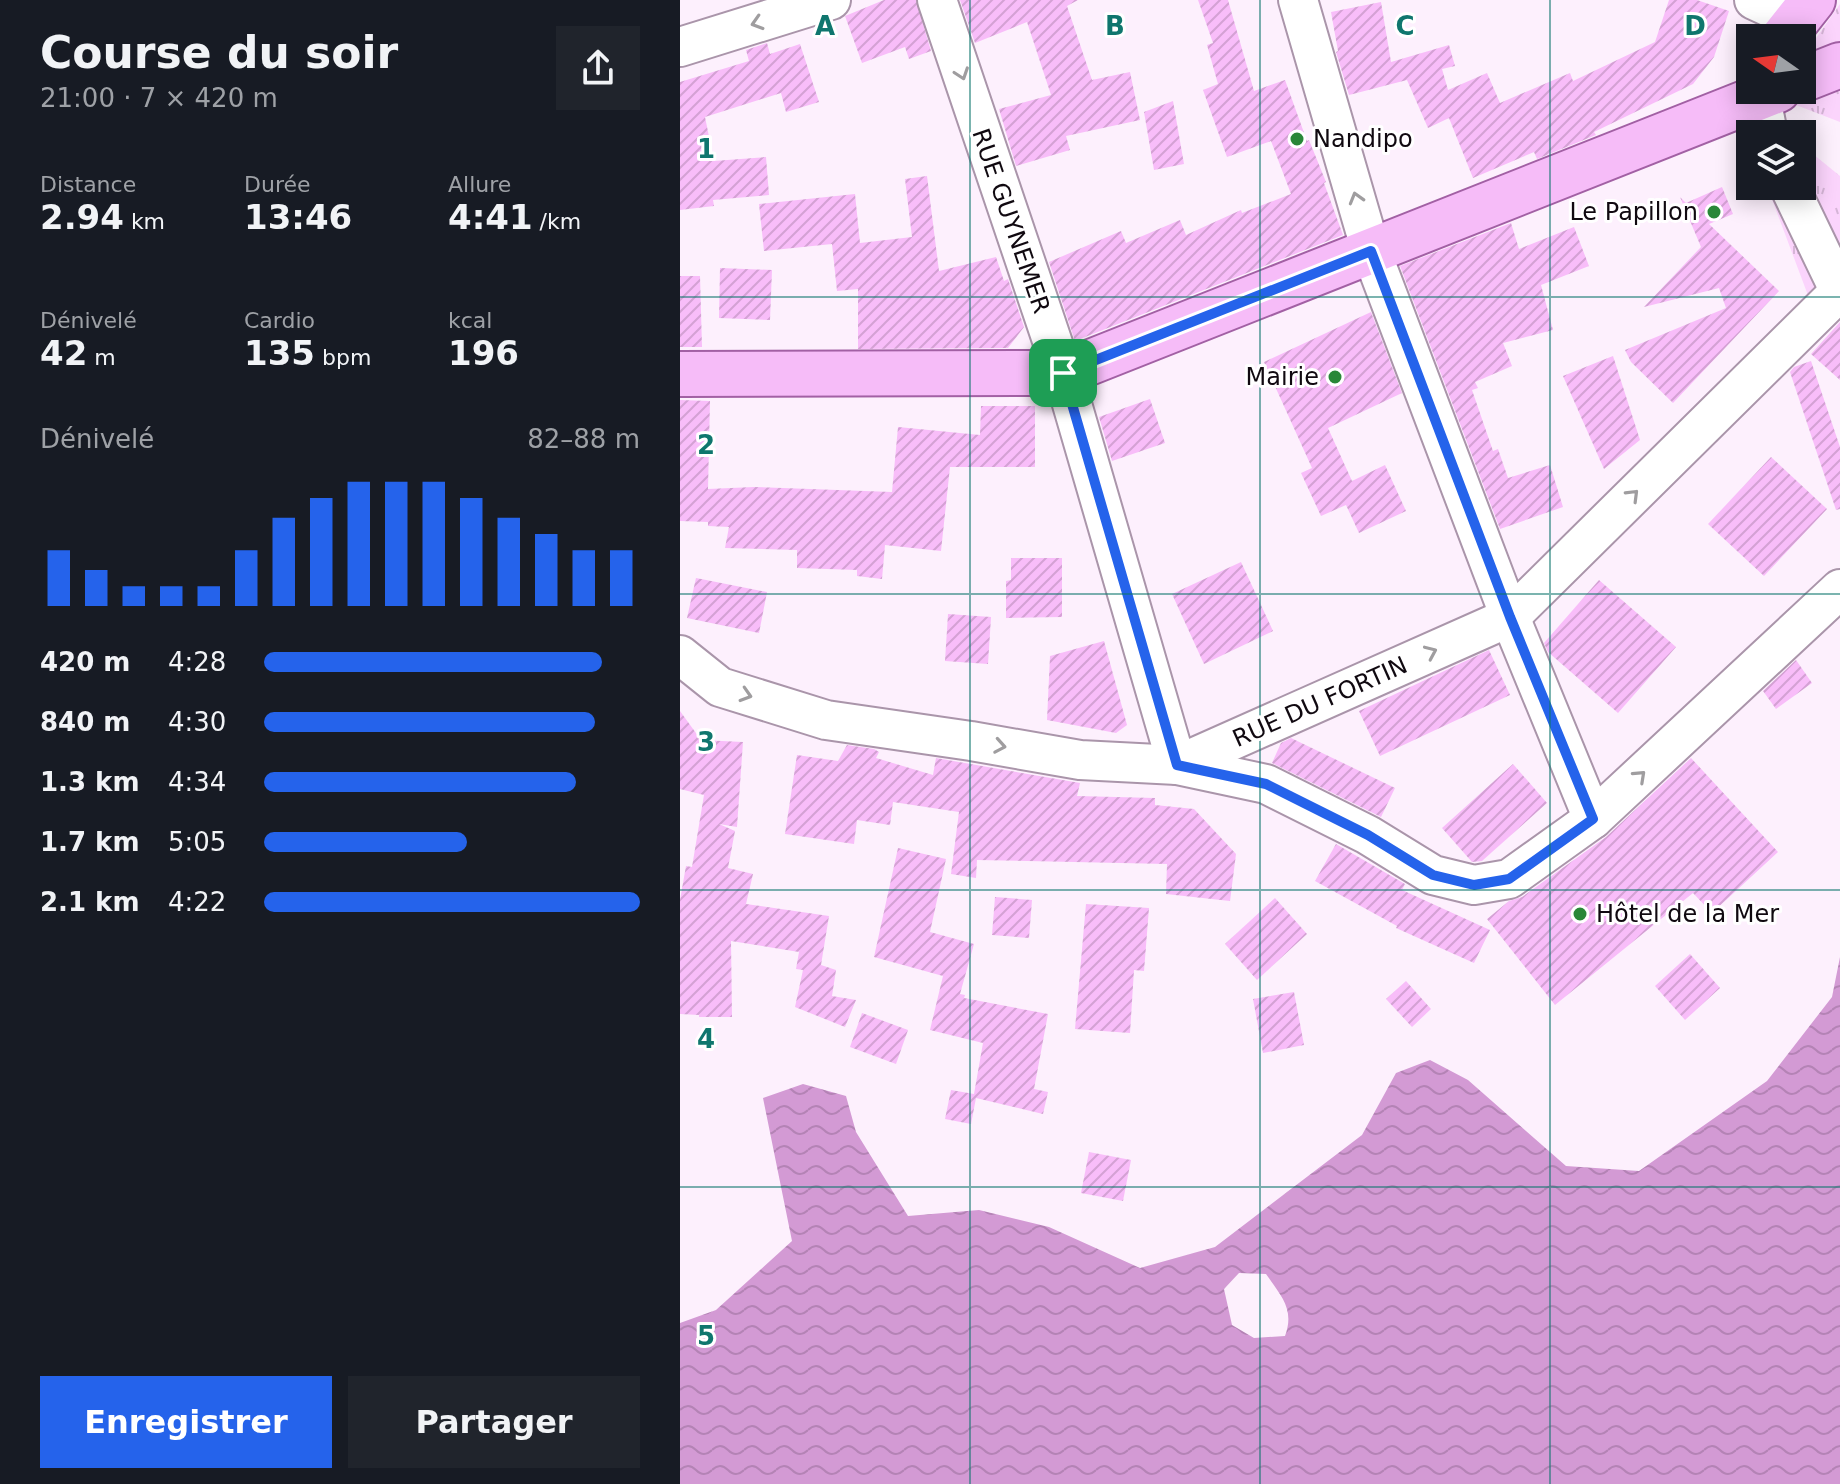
<!DOCTYPE html>
<html lang="fr">
<meta charset="utf-8">
<style>
body{margin:0;font-family:"DejaVu Sans",sans-serif;background:#20242c;color:#f1f3f6;height:100vh;display:flex;flex-direction:column;font-size:30px;white-space:nowrap}
*{box-sizing:border-box;margin:0}
p{font-size:26px;color:#9ea1a6}
.icon{flex:none;width:44px;height:44px;fill:none;stroke:currentColor;stroke-width:2;stroke-linecap:round;stroke-linejoin:round}
.map{position:relative;flex:1;overflow:hidden}
.side{display:flex;flex-direction:column;background:#171b24;width:680px}
.side>*{flex:none}
.needle{width:52px;rotate:284deg}
.controls{position:absolute;left:1056px;top:24px;display:grid;gap:16px}
.controls a{display:grid;place-items:center;width:80px;height:80px;border-radius:0px;background:#171b24;box-shadow:0 4px 20px #0003;font-size:40px}
.pin{position:absolute;display:grid;place-items:center;width:68px;height:68px;color:#fff;margin:-34px;border-radius:16px;box-shadow:0 4px 12px #0006}
.round{display:grid;place-items:center;flex:none;width:84px;height:84px;border-radius:0px;background:#20242c}
.overview{display:flex;align-items:center;justify-content:space-between;height:136px;padding:0 40px}
h1{font-size:44px;font-weight:700;line-height:60px}
.stats{display:grid;grid-template-columns:repeat(3,1fr);gap:12px;height:136px;padding:8px 40px}
.stats div{display:grid;align-content:center}
.stats b{font-size:34px;font-weight:700}
.stats small{font-size:22px;font-weight:400}
.stats p{font-size:22px}
.chart{height:224px;padding:16px 40px}
.chart p{display:flex;justify-content:space-between}
.chart svg{width:100%;height:144px;margin-top:8px;stroke:#2563eb;stroke-width:6}
.cta{display:flex;gap:16px;margin-top:auto;padding:16px 40px}
.cta a{flex:1;height:92px;border-radius:0px;background:#2563eb;color:#fff;font-size:32px;font-weight:700;line-height:92px;text-align:center}
.cta a+a{background:#20242c;color:#f1f3f6}
ul{padding:0 40px;list-style:none;font-size:26px}
li{display:grid;grid-template-columns:128px 96px 1fr;align-items:center;height:60px}
li i{height:20px;border-radius:10px;background:#2563eb}
main{display:flex;flex:1;min-height:0}
.map>svg:first-child{display:block}
.park{fill:url(#park-tufts)}
.water{fill:url(#water-waves);fill-rule:evenodd}
.building{fill:url(#building-hatch)}
.lines{fill:none;stroke-linecap:round;stroke-linejoin:round}
.minor-casing{stroke:#aa95aa;stroke-width:42}
.major-casing{stroke:#a260a4;stroke-width:48}
.minor{stroke:#fff;stroke-width:38}
.major{stroke:#f6bcf8;stroke-width:44}
.oneway{stroke:#9f9d9f}
.route-casing{stroke:#fff;stroke-width:16}
.route{stroke:#2563eb;stroke-width:10}
.grid{fill:none;stroke:#0f766e;stroke-width:2;stroke-opacity:0.55}
.poi-dot{fill:#298738;stroke:#fff;stroke-width:3}
.labels{text-anchor:middle;stroke-width:6;stroke-linejoin:round;paint-order:stroke}
.poi-label{font-size:24px;fill:#100910;stroke:#fff;text-anchor:start}
.street-label{font-size:24px;fill:#100910;stroke:#fff}
.grid-label{font-size:26px;text-anchor:middle;font-weight:bold;fill:#0f766e;stroke:#fff;stroke-width:6;stroke-linejoin:round;paint-order:stroke}
</style>
<main>
<section class="side">
<div class="overview"><div><h1>Course du soir</h1><p>21:00 · 7 × 420 m</p></div><a class="round"><svg class="icon" aria-label="share" viewBox="0 0 24 24"><path d="M12 15V3M7 8l5-5 5 5M5 13v7h14v-7"/></svg></a></div>
<div class="stats">
<div><p>Distance</p><b>2.94<small> km</small></b></div>
<div><p>Durée</p><b>13:46</b></div>
<div><p>Allure</p><b>4:41<small> /km</small></b></div>
</div>
<div class="stats">
<div><p>Dénivelé</p><b>42<small> m</small></b></div>
<div><p>Cardio</p><b>135<small> bpm</small></b></div>
<div><p>kcal</p><b>196</b></div>
</div>
<div class="chart"><p><span>Dénivelé</span>82–88 m</p>
<svg viewBox="0 0 160 44" preserveAspectRatio="none"><path d="M5 44V27M15 44V33M25 44V38M35 44V38M45 44V38M55 44V27M65 44V17M75 44V11M85 44V6M95 44V6M105 44V6M115 44V11M125 44V17M135 44V22M145 44V27M155 44V27"/></svg>
</div>
<ul>
<li><b>420 m</b>4:28<i style="width:90%"></i></li>
<li><b>840 m</b>4:30<i style="width:88%"></i></li>
<li><b>1.3 km</b>4:34<i style="width:83%"></i></li>
<li><b>1.7 km</b>5:05<i style="width:54%"></i></li>
<li><b>2.1 km</b>4:22<i style="width:100%"></i></li>
</ul>
<div class="cta"><a>Enregistrer</a><a>Partager</a></div>
</section>
<div class="map">
<svg width="1160" height="1484" viewBox="0 0 1160 1484">
<defs>
<pattern id="park-tufts" width="24" height="20" patternUnits="userSpaceOnUse" patternTransform="scale(2)"><rect width="24" height="20" fill="#fbd4fc"/><path d="M3 7l-1-3M5 7V3M7 7l1-3M15 17l-1-3M17 17v-4M19 17l1-3" fill="none" stroke="#d6b5d7"/></pattern>
<pattern id="water-waves" width="16" height="10" patternUnits="userSpaceOnUse" patternTransform="scale(2)"><rect width="16" height="10" fill="#d39ad4"/><path d="M0 5q4-4 8 0t8 0" fill="none" stroke="#b483b5"/></pattern>
<pattern id="building-hatch" width="6" height="6" patternUnits="userSpaceOnUse" patternTransform="scale(2)"><rect width="6" height="6" fill="#f8bdf9"/><path d="M-1 1l2-2M0 6l6-6M5 7l2-2" fill="none" stroke="#d4a1d4"/></pattern>
</defs>
<rect width="100%" height="100%" fill="#fdf0fd"/>
<g class="park">
<polygon points="1160,4 1160,44 1122,58"/>
<polygon points="1160,85 1160,122 1116,105"/>
<polygon points="1122,145 1160,176 1160,268 1129,298 1087,186 1122,186"/>
</g>
<path class="water" d="M1160 957V1484H0V1323L36 1310 112 1241 83 1098 123 1084 166 1096 176 1132 228 1216 299 1210 369 1227 460 1268 535 1247 682 1135 716 1073 750 1060 788 1080 886 1166 959 1171 1087 1081 1152 997ZM559 1273 586 1274C601 1296 615 1309 605 1336L574 1338 552 1325 544 1289Z"/>
<g class="building">
<polygon points="204,0 236,0 251,51 229,59 225,47 182,63 165,16"/>
<polygon points="280,0 398,0 387,6 412,80 450,72 460,120 386,136 390,150 336,166 319,109 371,95 347,22 295,43"/>
<polygon points="518,0 548,0 574,91 605,80 627,141 629,140 646,182 644,183 663,235 395,341 369,262 441,231 446,243 500,220 506,235 561,210 562,213 611,194 591,141 547,157 523,90 538,84 527,45 533,43"/>
<polygon points="989,0 1017,0 1049,11 1034,57 1013,84 914,132 916,135 857,159 854,152 793,178 769,118 748,128 727,80 669,95 656,52 658,51 651,12 701,2 711,62 769,45 775,66 762,69 768,90 807,73 820,103 890,73 893,81 975,42"/>
<polygon points="87,43 90,54 120,44 139,102 106,112 101,93 25,117 34,161 86,157 89,195 33,200 34,206 0,210 0,82 69,61 66,50"/>
<polygon points="493,101 504,164 474,170 464,112"/>
<polygon points="247,176 259,271 316,257 324,281 328,279 344,327 328,348 178,349 178,289 157,291 152,244 84,251 79,204 175,194 180,243 232,237 225,179"/>
<polygon points="1042,187 1053,214 1029,224 1099,291 993,403 951,362 945,350 1046,308 1039,288 964,307 1021,247 1000,197 1006,203"/>
<polygon points="831,223 839,249 894,227 909,266 861,285 873,330 823,343 832,366 795,382 798,388 792,390 813,451 818,449 828,478 870,465 883,507 820,529 720,266"/>
<polygon points="40,268 92,270 90,320 39,318"/>
<polygon points="0,276 20,276 22,347 0,347"/>
<polygon points="691,312 722,393 648,428 672,481 705,465 726,511 679,533 666,505 641,516 621,473 632,468 584,362"/>
<polygon points="1160,322 1160,380 1131,354"/>
<polygon points="933,356 960,440 924,469 883,376"/>
<polygon points="1131,361 1160,447 1160,509 1156,510 1110,372 1114,367"/>
<polygon points="470,399 485,443 432,461 419,417"/>
<polygon points="0,400 30,401 28,489 74,487 212,492 218,427 300,435 301,406 355,406 355,467 270,467 261,551 205,545 202,579 177,576 177,570 117,568 117,550 45,548 49,527 28,526 28,522 0,521"/>
<polygon points="1091,457 1147,509 1084,576 1028,524"/>
<polygon points="331,558 382,558 382,617 326,618 326,581 331,580"/>
<polygon points="561,562 593,631 524,664 492,594"/>
<polygon points="16,578 87,592 79,633 7,618"/>
<polygon points="919,580 996,647 938,713 868,652 864,643"/>
<polygon points="268,614 311,617 308,664 265,661"/>
<polygon points="424,641 447,725 436,733 367,720 370,656"/>
<polygon points="809,650 830,695 700,756 679,711"/>
<polygon points="1116,660 1132,683 1096,709 1083,691"/>
<polygon points="0,711 21,740 63,742 57,827 39,824 55,831 48,868 73,874 66,904 149,916 141,965 156,970 152,996 176,1000 165,1027 115,1007 123,970 116,969 119,952 51,941 52,1017 19,1017 19,1015 0,1014 0,900 6,866 12,867 24,795 0,789"/>
<polygon points="611,738 715,788 701,817 592,763 601,743"/>
<polygon points="167,745 194,749 199,752 196,758 253,775 256,758 400,783 397,796 475,798 475,805 514,809 556,854 550,901 486,894 487,864 297,860 296,878 271,874 279,812 213,802 210,825 177,820 174,844 105,834 117,755 158,761"/>
<polygon points="1011,758 1098,852 1032,913 1013,893 875,1005 807,919 829,901 842,897 926,837"/>
<polygon points="833,764 867,803 802,861 792,862 762,828"/>
<polygon points="656,844 725,884 722,890 810,930 794,963 716,928 717,926 635,881"/>
<polygon points="218,848 266,859 250,932 294,944 280,994 285,995 284,998 368,1014 354,1089 368,1092 363,1114 296,1098 291,1124 265,1119 271,1090 294,1094 303,1043 250,1030 263,976 194,957"/>
<polygon points="315,897 352,900 349,938 312,935"/>
<polygon points="595,898 627,934 577,980 545,944"/>
<polygon points="406,904 469,908 464,971 454,970 450,1033 395,1029"/>
<polygon points="1010,954 1040,988 1005,1020 975,986"/>
<polygon points="726,981 751,1009 732,1027 706,999"/>
<polygon points="614,992 624,1045 583,1053 573,999"/>
<polygon points="182,1013 228,1030 216,1064 170,1047"/>
<polygon points="409,1152 451,1160 443,1201 401,1193"/>
</g>
<g class="lines">
<g class="minor-casing">
<g id="minor">
<polyline points="257,0 383,373 497,765 586,784 688,835 753,875 794,885 829,879 913,819 1160,589"/>
<polyline points="618,0 691,251 830,617 913,819"/>
<polyline points="1074,0 1119,21"/>
<polyline points="0,47 151,0"/>
<polyline points="1081,97 1088,134"/>
<polyline points="1109,186 1160,292"/>
<polyline points="0,655 40,687 146,720 291,741 400,760 497,765 830,617 1160,291"/>
</g>
</g>
<g class="major-casing">
<g id="major">
<polyline points="1103,38 1133,0"/>
<polyline points="1122,80 1160,65"/>
<polyline points="0,374 383,373 1098,90"/>
</g>
</g>
<use href="#minor" class="minor"/>
<use href="#major" class="major"/>
</g>
<defs><path id="oneway-chevron" d="M-2-3.5L2.5 0L-2 3.5" fill="none" stroke-width="1.6" stroke-linecap="round" stroke-linejoin="round" transform="scale(2)"/></defs>
<g class="oneway">
<use href="#oneway-chevron" transform="translate(77 23) rotate(163)"/>
<use href="#oneway-chevron" transform="translate(282 74) rotate(71)"/>
<use href="#oneway-chevron" transform="translate(676 198) rotate(-106)"/>
<use href="#oneway-chevron" transform="translate(953 495) rotate(-45)"/>
<use href="#oneway-chevron" transform="translate(751 652) rotate(-24)"/>
<use href="#oneway-chevron" transform="translate(66 695) rotate(17)"/>
<use href="#oneway-chevron" transform="translate(320 746) rotate(10)"/>
<use href="#oneway-chevron" transform="translate(960 776) rotate(-43)"/>
</g>
<g class="lines">
<g class="route-casing">
<polygon id="route" points="691,251 830,617 913,819 829,879 794,885 753,875 688,835 586,784 497,765 383,373"/>
</g>
<use href="#route" class="route"/>
</g>
<path class="grid" d="M290 0V1484M580 0V1484M870 0V1484M0 297H1160M0 594H1160M0 890H1160M0 1187H1160"/>
<g class="poi-dot">
<circle cx="617" cy="139" r="8"/>
<circle cx="1034" cy="212" r="8"/>
<circle cx="655" cy="377" r="8"/>
<circle cx="900" cy="914" r="8"/>
</g>
<g class="labels">
<g class="poi-label">
<text x="633" y="147">Nandipo</text>
<text x="1018" y="220" text-anchor="end">Le Papillon</text>
<text x="639" y="385" text-anchor="end">Mairie</text>
<text x="916" y="922">Hôtel de la Mer</text>
</g>
<g class="street-label">
<text transform="translate(331 221) rotate(71)" y="8">RUE GUYNEMER</text>
<text transform="translate(640 702) rotate(-24)" y="8">RUE DU FORTIN</text>
</g>
</g>
<g class="grid-label">
<text x="145" y="35">A</text>
<text x="435" y="35">B</text>
<text x="725" y="35">C</text>
<text x="1015" y="35">D</text>
<text x="26" y="158">1</text>
<text x="26" y="454">2</text>
<text x="26" y="751">3</text>
<text x="26" y="1048">4</text>
<text x="26" y="1345">5</text>
</g>
</svg>
<div class="controls">
<a><svg class="needle" viewBox="-14 -14 28 28"><path d="M0-13l5 13h-10z" fill="#e53935"/><path d="M0 13l5-13h-10z" fill="#9ea1a6"/></svg></a>
<a><svg class="icon" aria-label="layers" viewBox="0 0 24 24"><path d="M12 4l9 5-9 5-9-5zM3 14l9 5 9-5"/></svg></a>
</div>
<div class="pin" style="left:383px;top:373px;background:#1e9e55"><svg class="icon" aria-label="arrive" viewBox="0 0 24 24"><path d="M6 21V4h12l-3 4 3 4H6"/></svg></div>
</div>
</main>
